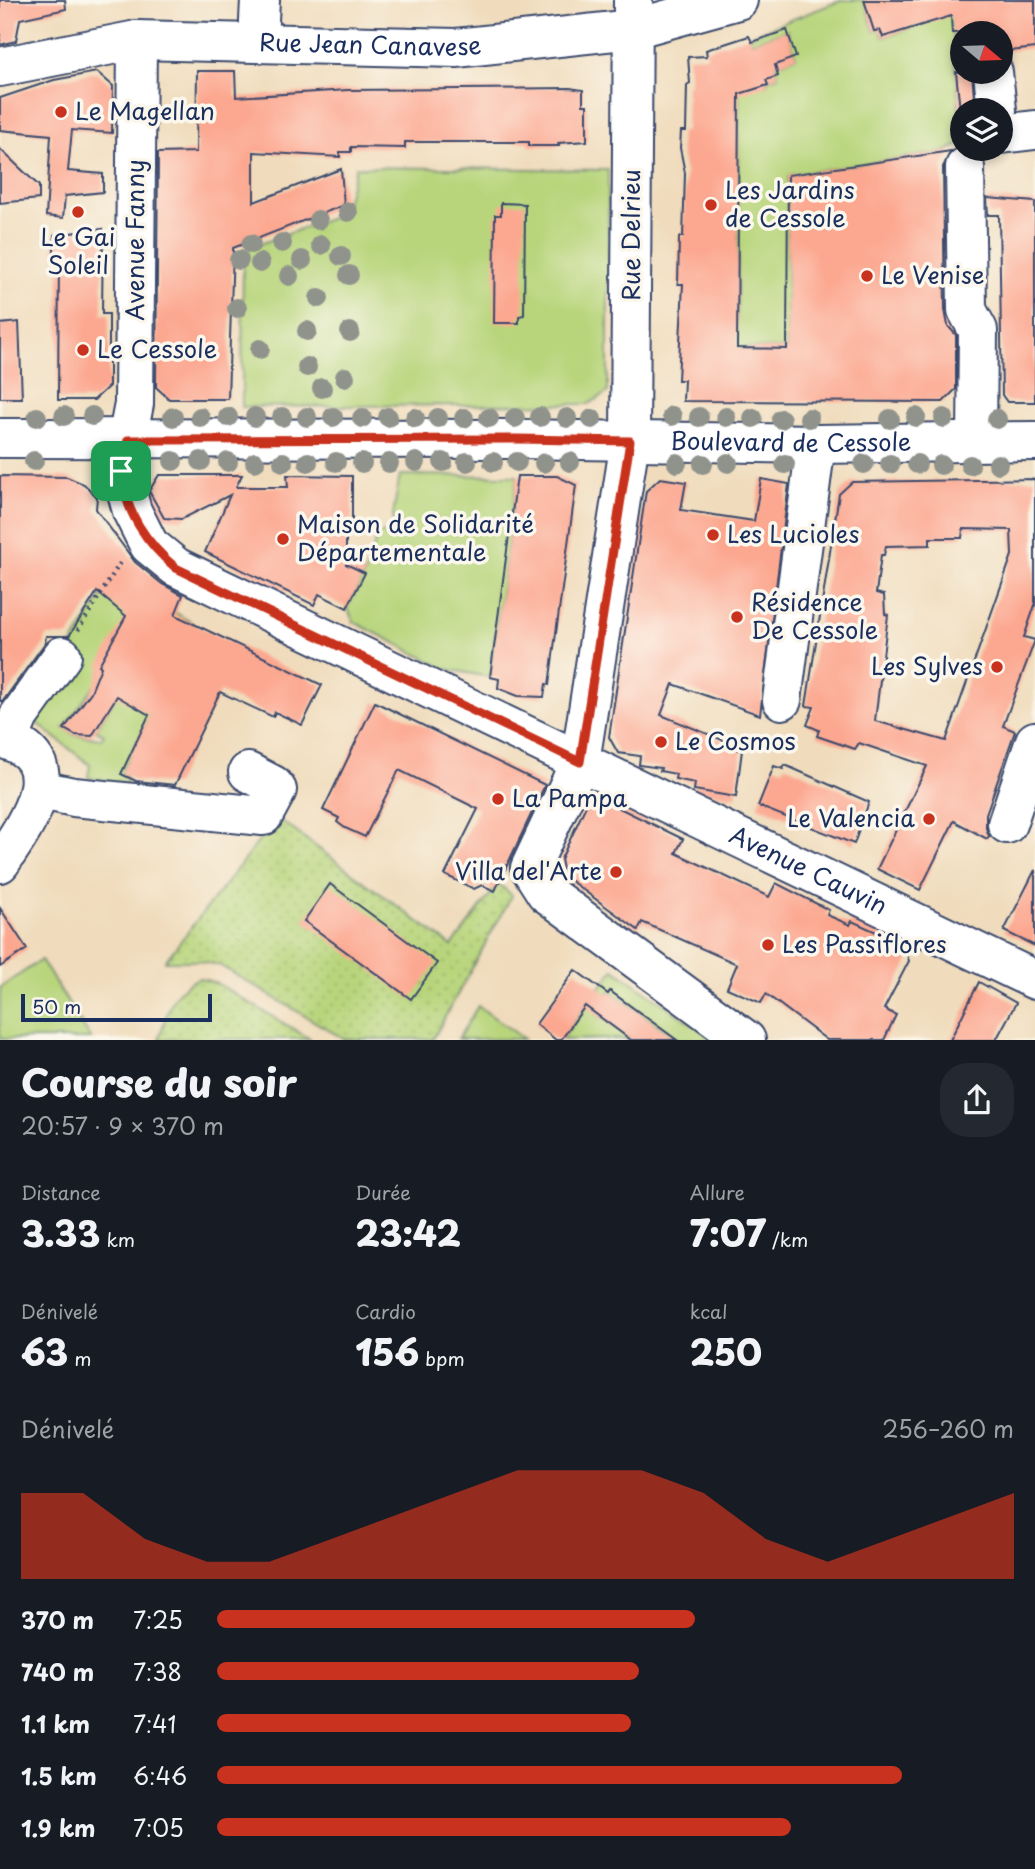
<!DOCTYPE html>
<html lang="fr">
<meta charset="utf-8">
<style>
body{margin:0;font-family:"Playpen Sans",sans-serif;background:#242831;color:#f1f3f6;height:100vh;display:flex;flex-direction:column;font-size:26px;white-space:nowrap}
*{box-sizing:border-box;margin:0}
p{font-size:23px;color:#9ea1a6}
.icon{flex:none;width:38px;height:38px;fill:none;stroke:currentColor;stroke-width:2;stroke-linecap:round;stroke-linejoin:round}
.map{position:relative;height:1040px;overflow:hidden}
.panel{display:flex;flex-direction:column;background:#171b24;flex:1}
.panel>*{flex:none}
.needle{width:46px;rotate:109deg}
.buttons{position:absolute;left:950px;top:21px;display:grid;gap:14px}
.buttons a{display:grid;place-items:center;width:63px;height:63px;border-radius:50%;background:#171b24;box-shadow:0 4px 10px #0003;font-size:35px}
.scale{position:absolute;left:21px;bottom:18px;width:191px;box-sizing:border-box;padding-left:7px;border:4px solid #1b2f5e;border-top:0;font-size:19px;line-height:24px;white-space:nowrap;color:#1b2f5e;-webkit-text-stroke:5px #fbf7ec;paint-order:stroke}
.pin{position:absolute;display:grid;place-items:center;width:60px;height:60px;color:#fff;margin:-30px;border-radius:14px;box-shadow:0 4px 10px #0006}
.round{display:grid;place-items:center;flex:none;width:74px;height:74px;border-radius:28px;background:#242831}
.summary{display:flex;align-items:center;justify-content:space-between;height:119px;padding:0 21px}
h1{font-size:38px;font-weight:800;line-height:52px}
.figures{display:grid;grid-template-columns:repeat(3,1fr);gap:10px;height:119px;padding:7px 21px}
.figures div{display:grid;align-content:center}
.figures b{font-size:35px;font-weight:800}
.figures small{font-size:19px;font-weight:400}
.figures p{font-size:19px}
.chart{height:196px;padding:14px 21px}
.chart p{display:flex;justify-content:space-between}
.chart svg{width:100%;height:126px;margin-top:7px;fill:#c8321e;opacity:.7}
ul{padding:0 21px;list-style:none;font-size:23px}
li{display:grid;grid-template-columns:112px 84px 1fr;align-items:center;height:52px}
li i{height:18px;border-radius:9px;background:#c8321e}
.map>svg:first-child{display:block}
.grass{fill:url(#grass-dots);stroke:#6a826c;stroke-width:2}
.garden{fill:#b8d57b;stroke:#6a826c;stroke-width:2;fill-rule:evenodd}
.building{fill:#fca891;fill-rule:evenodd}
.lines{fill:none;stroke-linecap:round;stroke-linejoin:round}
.minor-casing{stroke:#3b496c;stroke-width:42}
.major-casing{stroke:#3b496c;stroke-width:42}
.path{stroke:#3b496c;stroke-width:4.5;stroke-dasharray:2 5;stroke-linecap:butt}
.minor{stroke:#fff;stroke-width:38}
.major{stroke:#fff;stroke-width:38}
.tree{fill:#90938c}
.route-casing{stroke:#fff;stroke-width:14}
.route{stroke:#c8321e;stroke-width:9}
.poi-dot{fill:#c8321e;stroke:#fbf7ec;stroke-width:2.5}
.labels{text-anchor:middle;stroke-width:7;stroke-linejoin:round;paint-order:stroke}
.street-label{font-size:24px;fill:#1b2f5e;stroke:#fbf7ec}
.poi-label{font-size:24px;fill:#1b2f5e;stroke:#fbf7ec;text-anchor:start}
</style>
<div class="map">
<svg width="1035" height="1040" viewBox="0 0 1035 1040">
<defs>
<pattern id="grass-dots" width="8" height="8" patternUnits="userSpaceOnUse" patternTransform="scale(1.75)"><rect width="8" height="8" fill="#b8d57b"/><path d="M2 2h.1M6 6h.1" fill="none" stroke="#9eb76d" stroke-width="1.8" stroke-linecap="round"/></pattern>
</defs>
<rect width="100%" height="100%" fill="#fbf7ec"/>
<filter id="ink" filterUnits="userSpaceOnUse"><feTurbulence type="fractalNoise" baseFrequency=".0143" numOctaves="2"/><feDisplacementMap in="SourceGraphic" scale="14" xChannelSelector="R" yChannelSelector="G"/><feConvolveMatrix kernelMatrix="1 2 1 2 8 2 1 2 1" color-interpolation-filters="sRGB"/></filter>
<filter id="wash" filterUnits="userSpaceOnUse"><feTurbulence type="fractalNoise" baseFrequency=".00686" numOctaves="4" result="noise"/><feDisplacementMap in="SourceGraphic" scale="28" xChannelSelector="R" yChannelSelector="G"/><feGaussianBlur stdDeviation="1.57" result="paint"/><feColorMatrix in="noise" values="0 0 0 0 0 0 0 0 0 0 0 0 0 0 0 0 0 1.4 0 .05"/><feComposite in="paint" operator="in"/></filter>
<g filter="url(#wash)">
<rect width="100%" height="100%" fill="#f0dcbc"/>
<g class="grass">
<polygon points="277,818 452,946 498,884 512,895 433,1039 344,1039 219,965 199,961 165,961"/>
<path d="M199 978 216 983 310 1039H159C168 1011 170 990 199 978Z"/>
</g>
<g class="garden">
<polygon points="842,0 864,0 874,31 880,30 883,37 918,26 951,10 962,144 944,152 788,175 787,349 732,348 737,318 739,90 767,85 767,80 778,76 775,65 796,57 787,30 752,42 749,36"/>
<polygon points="356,167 608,170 608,392 589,404 242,407 243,250 343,214"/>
<polygon points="400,475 517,476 490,677 446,669 354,622 347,608 365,573 378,533 393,534 393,514"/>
<path d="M115 575 194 624 121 774 126 777 127 783 88 778 90 765 28 716ZM94 686 115 698 96 730 104 734 101 739 75 735 64 728Z"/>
<polygon points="41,960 91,1039 0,1039 0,988"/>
<polygon points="614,969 713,1039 677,1039 610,991 595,1013 631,1039 561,1040"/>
<polygon points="478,1006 524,1039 458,1039"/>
</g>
<g id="blocks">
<g class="building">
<polygon points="0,0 65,0 66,9 20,19 16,41 0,45"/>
<polygon points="864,0 1035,0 1035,48 1001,52 1001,33 952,33 951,16 883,37 880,30 874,31"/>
<polygon points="787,30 796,57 775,65 778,76 766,80 768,85 739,94 737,348 787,349 788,175 951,151 943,167 945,310 948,326 956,335 956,389 943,402 683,401 684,380 678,380 683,284 678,284 679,237 683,237 685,173 680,148 681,131 686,131 687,85 690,83 688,57 707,56 706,50 749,36 752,42"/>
<polygon points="197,71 235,71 236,97 348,90 570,88 583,90 583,105 587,105 587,141 558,143 559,146 529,146 529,142 405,142 405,148 351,147 351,152 340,152 340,157 254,152 254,202 341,169 344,205 233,248 228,399 169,399 156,387 158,153 196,152"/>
<polygon points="97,72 113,86 112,133 72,130 68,171 103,174 103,192 65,196 63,218 46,216 51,135 0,130 0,98 54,80"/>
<polygon points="956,72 972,72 975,110 960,110"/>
<polygon points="0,149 39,186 39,199 0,203"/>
<polygon points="987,198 1035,202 1035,402 1007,402 1002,395 999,215 988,215"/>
<polygon points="501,203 525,204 524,315 519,316 519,323 494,323 495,215 501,215"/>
<polygon points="103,229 102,314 109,314 109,386 94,400 58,400 59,256 54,255 54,235"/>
<polygon points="19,322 22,398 0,398 0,324"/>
<polygon points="159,475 242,475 236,487 288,487 287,475 352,476 352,530 346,530 346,564 365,573 347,608 319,594 314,605 205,552 230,495 182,519 164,518 149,491"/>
<polygon points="0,476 67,477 84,484 97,497 96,509 135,562 162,584 183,595 175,615 322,685 302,725 275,712 273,717 220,692 175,785 136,781 121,774 149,715 117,696 92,736 75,735 64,729 91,692 101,667 99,665 126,616 97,592 69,636 46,636 45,643 3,701 0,701"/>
<polygon points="517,476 557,476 576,485 549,685 546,684 544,697 518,696 498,688 499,679 490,677"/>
<polygon points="660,478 686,482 681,510 754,521 761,479 789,484 760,715 673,684 661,715 730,743 729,748 742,750 736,797 694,790 695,783 675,779 676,774 660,771 661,768 639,765 640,756 618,753 609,737 646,491"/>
<path d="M1035 479V605L1024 637 1035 640 1003 726 1015 731 986 814V828L989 836 987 839 954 821 920 890 877 869 927 766 859 743 855 749 817 736 819 730 807 725 814 707 806 706 839 494 852 482ZM963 529 1011 530 1012 555 946 741 875 721 888 615 885 614 884 595 876 593 881 555H884L886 546 930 545V538H962Z"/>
<polygon points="375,702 545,785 495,891 482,885 474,889 445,875 478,809 399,770 365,837 345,828 337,822 339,818 323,810"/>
<polygon points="785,765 869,802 854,844 758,806 774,766 783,769"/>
<polygon points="588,801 605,801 683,839 676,853 769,897 776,883 829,910 827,915 850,925 852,921 903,944 909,961 884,1009 896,1015 884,1040 827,1040 766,994 761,1003 727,988 737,964 642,922 638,930 564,876 561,859"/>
<polygon points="1035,870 1035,946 1004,931"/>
<polygon points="330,884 437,963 411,999 304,921"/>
<polygon points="0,908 27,949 0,967"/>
<polygon points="575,970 608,994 610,991 677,1040 631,1040 585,1006 561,1040 556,1040 536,1024"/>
<polygon points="979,982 1016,1003 996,1040 950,1040"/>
</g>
</g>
</g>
<g filter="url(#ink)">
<use href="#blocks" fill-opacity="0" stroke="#3b496c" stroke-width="2"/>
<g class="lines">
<g class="minor-casing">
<g id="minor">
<polyline points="633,0 630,441 580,762 530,868 546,893 746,1040"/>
<path id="s1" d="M137 40 134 404 121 471 132 511 149 545 176 567 1035 980"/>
<polyline points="258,41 260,0"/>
<path id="s2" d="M0 67 137 40 456 48 633 29 738 0"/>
<polyline points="993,72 997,110"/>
<polyline points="1001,134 1035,130"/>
<polyline points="965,167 967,310 978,330 977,441"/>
<polyline points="782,700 816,444"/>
<path d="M0 738C74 758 27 824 0 863"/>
<polyline points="9,740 19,716 62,656"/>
<polyline points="40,790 74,797 263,816 277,790 273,785 248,772"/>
<polyline points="1007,824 1035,741"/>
</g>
</g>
<g class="major-casing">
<g id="major">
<path id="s3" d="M0 438 518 439 816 444 1035 441"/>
</g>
</g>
<polyline class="path" points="78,630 122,560"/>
<use href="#minor" class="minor"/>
<use href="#major" class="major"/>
</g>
<g class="tree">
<circle cx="348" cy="212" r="10"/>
<circle cx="318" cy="220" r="10"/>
<circle cx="282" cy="243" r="10"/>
<circle cx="251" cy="244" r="10"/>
<circle cx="321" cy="245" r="10"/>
<circle cx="341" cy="256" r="10"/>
<circle cx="239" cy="260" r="10"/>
<circle cx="302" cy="260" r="10"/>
<circle cx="260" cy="263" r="10"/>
<circle cx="349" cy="275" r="10"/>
<circle cx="289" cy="276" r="10"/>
<circle cx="319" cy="298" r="10"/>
<circle cx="237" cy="308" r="10"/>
<circle cx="307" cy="331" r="10"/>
<circle cx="350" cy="332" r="10"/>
<circle cx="260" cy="349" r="10"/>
<circle cx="307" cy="367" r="10"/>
<circle cx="345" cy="377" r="10"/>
<circle cx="322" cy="388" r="10"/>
<circle cx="64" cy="416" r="10"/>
<circle cx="92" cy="416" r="10"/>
<circle cx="672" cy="416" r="10"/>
<circle cx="37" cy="417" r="10"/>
<circle cx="173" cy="417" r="10"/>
<circle cx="200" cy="417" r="10"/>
<circle cx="228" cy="417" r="10"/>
<circle cx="255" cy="417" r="10"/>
<circle cx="282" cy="417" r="10"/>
<circle cx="307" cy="417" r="10"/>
<circle cx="333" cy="417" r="10"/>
<circle cx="388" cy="417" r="10"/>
<circle cx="540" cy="417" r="10"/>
<circle cx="699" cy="417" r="10"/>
<circle cx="726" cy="417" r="10"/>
<circle cx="916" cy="417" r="10"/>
<circle cx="362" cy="418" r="10"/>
<circle cx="415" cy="418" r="10"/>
<circle cx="438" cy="418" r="10"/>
<circle cx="464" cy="418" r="10"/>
<circle cx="489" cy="418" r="10"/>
<circle cx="515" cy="418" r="10"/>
<circle cx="567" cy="418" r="10"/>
<circle cx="753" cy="418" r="10"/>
<circle cx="809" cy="418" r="10"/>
<circle cx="944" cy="418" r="10"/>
<circle cx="592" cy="419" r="10"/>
<circle cx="781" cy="419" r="10"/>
<circle cx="890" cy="419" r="10"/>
<circle cx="997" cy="419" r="10"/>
<circle cx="34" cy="461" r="10"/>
<circle cx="173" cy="461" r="10"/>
<circle cx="201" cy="461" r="10"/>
<circle cx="228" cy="462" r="10"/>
<circle cx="255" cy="462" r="10"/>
<circle cx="283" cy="462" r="10"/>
<circle cx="308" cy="462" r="10"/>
<circle cx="336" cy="462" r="10"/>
<circle cx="416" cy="462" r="10"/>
<circle cx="443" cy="462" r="10"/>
<circle cx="467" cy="462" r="10"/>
<circle cx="493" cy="462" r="10"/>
<circle cx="517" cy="462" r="10"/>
<circle cx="570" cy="462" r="10"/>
<circle cx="362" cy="463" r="10"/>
<circle cx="389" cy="463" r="10"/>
<circle cx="544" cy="463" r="10"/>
<circle cx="677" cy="463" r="10"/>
<circle cx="728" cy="463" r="10"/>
<circle cx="703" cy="464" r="10"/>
<circle cx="785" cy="464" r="10"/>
<circle cx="864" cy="464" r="10"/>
<circle cx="890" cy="464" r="10"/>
<circle cx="917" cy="464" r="10"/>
<circle cx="998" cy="464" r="10"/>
<circle cx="941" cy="465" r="10"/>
<circle cx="970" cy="465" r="10"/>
</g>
</g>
<g class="lines" filter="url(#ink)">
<g class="route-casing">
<path id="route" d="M518 439 630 441 580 762 176 568C147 544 124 511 122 473 121 462 126 450 128 440Z"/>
</g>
<use href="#route" class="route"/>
</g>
<g class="poi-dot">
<circle cx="61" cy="112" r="7"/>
<circle cx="711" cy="205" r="7"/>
<circle cx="78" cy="212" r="7"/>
<circle cx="867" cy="276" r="7"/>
<circle cx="83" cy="350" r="7"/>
<circle cx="713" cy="535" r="7"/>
<circle cx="283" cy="539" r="7"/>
<circle cx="737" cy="617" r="7"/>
<circle cx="997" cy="667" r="7"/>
<circle cx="661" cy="742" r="7"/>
<circle cx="498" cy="799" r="7"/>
<circle cx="929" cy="819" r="7"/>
<circle cx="616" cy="872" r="7"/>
<circle cx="768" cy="945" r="7"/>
</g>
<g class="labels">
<g class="street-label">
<text dy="8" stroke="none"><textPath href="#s2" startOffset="373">Rue Jean Canavese</textPath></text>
<text transform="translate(632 235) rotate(-90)" y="8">Rue Delrieu</text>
<text transform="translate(136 240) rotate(-90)" y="8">Avenue Fanny</text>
<text dy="8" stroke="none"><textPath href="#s3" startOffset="791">Boulevard de Cessole</textPath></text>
<text dy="8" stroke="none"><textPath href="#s1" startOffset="1248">Avenue Cauvin</textPath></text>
</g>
<g class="poi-label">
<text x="75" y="120">Le Magellan</text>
<text x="725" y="199">Les Jardins<tspan x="725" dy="28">de Cessole</tspan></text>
<text x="78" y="246" text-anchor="middle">Le Gai<tspan x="78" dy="28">Soleil</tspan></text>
<text x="881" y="284">Le Venise</text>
<text x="97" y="358">Le Cessole</text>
<text x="297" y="533">Maison de Solidarité<tspan x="297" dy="28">Départementale</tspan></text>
<text x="727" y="543">Les Lucioles</text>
<text x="751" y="611">Résidence<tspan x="751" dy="28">De Cessole</tspan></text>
<text x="983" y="675" text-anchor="end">Les Sylves</text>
<text x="675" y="750">Le Cosmos</text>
<text x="512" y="807">La Pampa</text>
<text x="915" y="827" text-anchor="end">Le Valencia</text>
<text x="602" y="880" text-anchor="end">Villa del'Arte</text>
<text x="782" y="953">Les Passiflores</text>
</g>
</g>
</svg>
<div class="buttons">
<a><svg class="needle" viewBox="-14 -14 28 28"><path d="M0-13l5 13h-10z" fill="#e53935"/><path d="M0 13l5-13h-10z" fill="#9ea1a6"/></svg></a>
<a><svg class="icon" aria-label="layers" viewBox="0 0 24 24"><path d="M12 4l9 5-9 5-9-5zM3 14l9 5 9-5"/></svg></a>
</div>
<div class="scale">50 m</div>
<div class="pin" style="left:121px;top:471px;background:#1e9e55"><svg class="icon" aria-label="arrive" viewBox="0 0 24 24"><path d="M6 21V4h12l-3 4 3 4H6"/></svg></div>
</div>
<section class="panel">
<div class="summary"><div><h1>Course du soir</h1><p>20:57 · 9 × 370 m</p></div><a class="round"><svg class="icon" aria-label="share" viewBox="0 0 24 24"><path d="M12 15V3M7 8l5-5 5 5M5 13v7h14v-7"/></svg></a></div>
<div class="figures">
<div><p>Distance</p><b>3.33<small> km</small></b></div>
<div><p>Durée</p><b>23:42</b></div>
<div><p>Allure</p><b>7:07<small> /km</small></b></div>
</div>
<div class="figures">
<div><p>Dénivelé</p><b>63<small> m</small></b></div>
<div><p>Cardio</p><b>156<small> bpm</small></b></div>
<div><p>kcal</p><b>250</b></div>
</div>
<div class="chart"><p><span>Dénivelé</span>256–260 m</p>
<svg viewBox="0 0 160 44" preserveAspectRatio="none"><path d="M0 44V14L10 14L20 30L30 38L40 38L50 30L60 22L70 14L80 6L90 6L100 6L110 14L120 30L130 38L140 30L150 22L160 14V44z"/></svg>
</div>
<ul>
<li><b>370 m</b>7:25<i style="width:60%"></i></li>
<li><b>740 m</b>7:38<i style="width:53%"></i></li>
<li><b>1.1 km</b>7:41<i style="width:52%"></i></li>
<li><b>1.5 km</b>6:46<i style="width:86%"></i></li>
<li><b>1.9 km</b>7:05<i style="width:72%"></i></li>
</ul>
</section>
